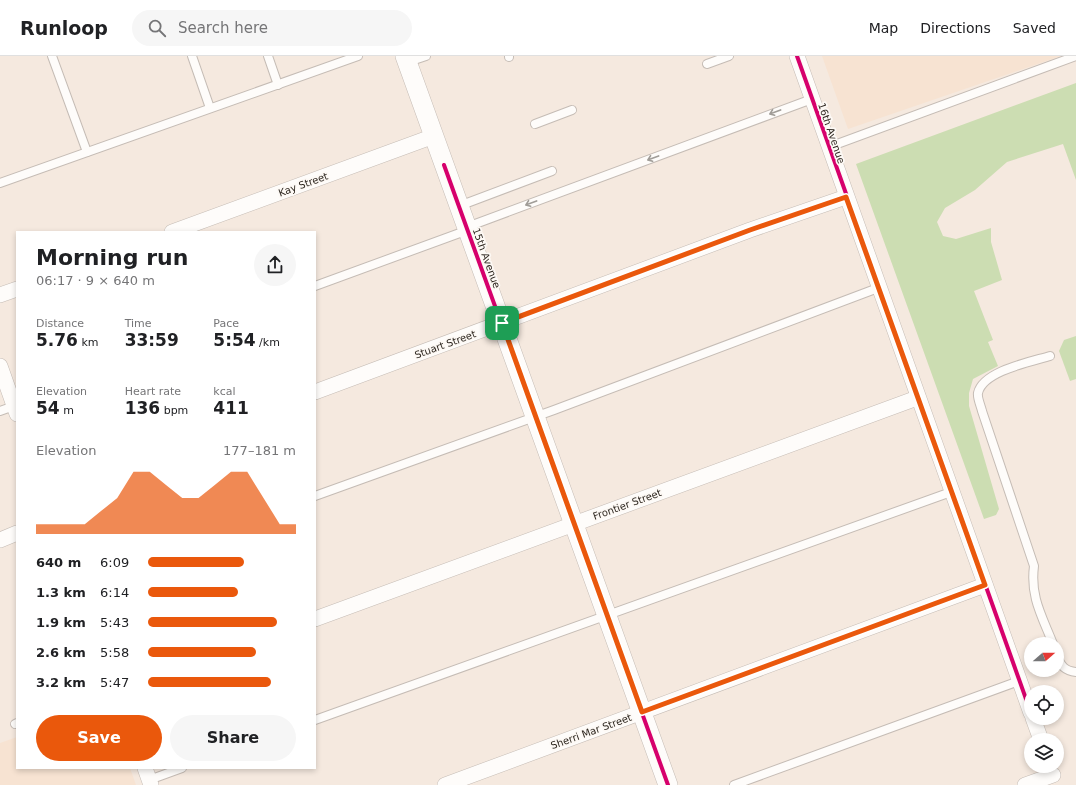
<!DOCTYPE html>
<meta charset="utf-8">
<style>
body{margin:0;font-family:"DejaVu Sans",sans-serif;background:#f6f6f6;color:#202124;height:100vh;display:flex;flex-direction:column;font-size:15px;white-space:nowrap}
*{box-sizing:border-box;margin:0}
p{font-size:13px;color:#757577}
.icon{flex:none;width:22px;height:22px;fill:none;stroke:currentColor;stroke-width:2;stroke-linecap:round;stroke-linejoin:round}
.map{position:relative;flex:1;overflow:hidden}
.details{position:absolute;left:16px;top:175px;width:300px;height:538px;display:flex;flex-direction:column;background:#fff;border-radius:0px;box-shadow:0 2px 6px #0003}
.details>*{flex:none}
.needle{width:26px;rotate:70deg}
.buttons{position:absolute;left:1024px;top:581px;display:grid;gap:8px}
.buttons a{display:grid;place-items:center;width:40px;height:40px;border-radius:50%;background:#fff;box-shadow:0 2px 6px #0003;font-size:20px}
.pin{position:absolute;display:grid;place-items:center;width:34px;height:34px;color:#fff;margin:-17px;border-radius:8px;box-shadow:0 2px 6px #0006}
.round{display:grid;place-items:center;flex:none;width:42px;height:42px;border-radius:21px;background:#f6f6f6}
.headline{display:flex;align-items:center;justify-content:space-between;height:68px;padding:0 20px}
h1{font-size:22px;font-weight:700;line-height:30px}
.metrics{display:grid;grid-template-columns:repeat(3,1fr);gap:6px;height:68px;padding:4px 20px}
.metrics div{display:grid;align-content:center}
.metrics b{font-size:17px;font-weight:700}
.metrics small{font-size:11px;font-weight:400}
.metrics p{font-size:11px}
.chart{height:112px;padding:8px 20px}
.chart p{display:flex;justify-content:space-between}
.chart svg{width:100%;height:72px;margin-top:4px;fill:#ea580c;opacity:.7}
.button{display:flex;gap:8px;margin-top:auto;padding:8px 20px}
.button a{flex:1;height:46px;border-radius:24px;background:#ea580c;color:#fff;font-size:16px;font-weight:700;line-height:46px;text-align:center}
.button a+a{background:#f6f6f6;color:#202124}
ul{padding:0 20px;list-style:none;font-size:13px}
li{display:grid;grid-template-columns:64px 48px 1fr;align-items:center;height:30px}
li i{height:10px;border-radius:5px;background:#ea580c}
header{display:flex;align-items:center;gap:24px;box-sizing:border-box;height:56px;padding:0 20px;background:#fff;border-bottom:1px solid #e0e0e0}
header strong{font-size:19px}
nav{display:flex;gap:22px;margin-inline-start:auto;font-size:14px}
.search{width:280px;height:36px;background:#f6f6f6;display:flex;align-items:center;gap:10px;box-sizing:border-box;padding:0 14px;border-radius:22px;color:#757577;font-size:15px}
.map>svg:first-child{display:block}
.built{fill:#f7e3d2}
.green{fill:#ccddb2}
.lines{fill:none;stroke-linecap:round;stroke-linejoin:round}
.service-casing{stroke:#c5bcb5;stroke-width:10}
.minor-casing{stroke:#c5bcb5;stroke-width:16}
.tertiary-casing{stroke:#c5bcb5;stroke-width:20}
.service{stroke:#fefcfa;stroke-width:8}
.minor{stroke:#fefcfa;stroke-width:15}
.tertiary{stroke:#fefcfa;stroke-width:19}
.cycleway-casing{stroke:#fdf9f5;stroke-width:6}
.cycleway{stroke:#d6006c;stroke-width:4}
.oneway{stroke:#a19d98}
.route-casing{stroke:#fff;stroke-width:8}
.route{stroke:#ea580c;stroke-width:5}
.labels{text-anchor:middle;stroke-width:3.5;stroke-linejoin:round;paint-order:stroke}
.street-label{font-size:10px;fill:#2f2821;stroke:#fdf9f5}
</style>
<header>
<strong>Runloop</strong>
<div class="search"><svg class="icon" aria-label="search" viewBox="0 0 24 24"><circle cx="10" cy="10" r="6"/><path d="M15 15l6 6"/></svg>Search here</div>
<nav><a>Map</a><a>Directions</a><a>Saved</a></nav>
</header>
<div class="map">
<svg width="1076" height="729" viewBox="0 0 1076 729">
<rect width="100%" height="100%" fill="#f5e9df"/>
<g class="built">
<polygon points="822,0 1061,0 848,73"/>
<polygon points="17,681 17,712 130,712 136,729 0,729 0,687"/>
</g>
<g class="green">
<polygon points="1076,27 1076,124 1063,88 1007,106 975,134 945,152 937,166 943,180 956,183 991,172 991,186 1002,224 974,235 993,284 988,286 998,310 973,323 969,337 969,350 999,453 996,459 984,463 856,108"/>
<polygon points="1076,280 1076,323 1070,325 1059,295 1064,284"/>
</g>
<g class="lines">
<g class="service-casing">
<g id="service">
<polyline points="52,0 87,96"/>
<polyline points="192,0 210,52"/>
<polyline points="268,0 278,29"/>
<polyline points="509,0 509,1"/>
<polyline points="408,6 426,0"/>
<polyline points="707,8 729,0"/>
<polyline points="535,68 572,54"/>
<polyline points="829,91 1076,0"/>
<polyline points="0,127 358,0"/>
<polyline points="459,150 552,115"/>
<polyline points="467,171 812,43"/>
<polyline points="315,230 468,174"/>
<path d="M1050 300C1030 306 983 315 978 337 977 342 981 350 982 355L1034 510C1030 541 1042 560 1053 588"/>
<polyline points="0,355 14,350"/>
<polyline points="315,440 554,354 878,232"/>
<path d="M1057 600C1061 610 1065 615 1076 616"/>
<polyline points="315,664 951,436"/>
<polyline points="15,668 17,667"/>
<polyline points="149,724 182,712"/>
<polyline points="734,729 1019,625"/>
</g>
</g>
<g class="minor-casing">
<g id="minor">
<polyline points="797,0 1031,657"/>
<polyline points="172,176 434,80"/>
<polyline points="0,239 17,233"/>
<polyline points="0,310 17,358"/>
<polyline points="315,336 750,174 846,141"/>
<polyline points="0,484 17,477"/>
<polyline points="315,563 917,342"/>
<polyline points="1033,662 1041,684"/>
<polyline points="145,712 151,729"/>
<polyline points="445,729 985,529"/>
<polyline points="1025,729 1053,719"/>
</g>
</g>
<g class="tertiary-casing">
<polyline id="tertiary" points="405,0 668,729"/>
</g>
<use href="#service" class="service"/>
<use href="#minor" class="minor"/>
<use href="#tertiary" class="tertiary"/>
<g class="cycleway-casing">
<g id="cycleway">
<polyline points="797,0 1031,657"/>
<polyline points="444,109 668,729"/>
</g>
</g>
<use href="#cycleway" class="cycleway"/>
</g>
<defs><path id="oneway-shaft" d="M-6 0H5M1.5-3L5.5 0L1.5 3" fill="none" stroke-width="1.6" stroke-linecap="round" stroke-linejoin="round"/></defs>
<g class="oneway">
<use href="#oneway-shaft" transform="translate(775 56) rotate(160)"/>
<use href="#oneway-shaft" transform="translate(653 102) rotate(160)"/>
<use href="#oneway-shaft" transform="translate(531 147) rotate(160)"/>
</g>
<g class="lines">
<g class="route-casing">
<polygon id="route" points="846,141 985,529 642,656 502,267 750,174"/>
</g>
<use href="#route" class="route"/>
</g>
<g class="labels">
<g class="street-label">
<text transform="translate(832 77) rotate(71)" y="4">16th Avenue</text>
<text transform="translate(303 128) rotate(-20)" y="4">Kay Street</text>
<text transform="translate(487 202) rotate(70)" y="4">15th Avenue</text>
<text transform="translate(445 288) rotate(-20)" y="4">Stuart Street</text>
<text transform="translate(627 448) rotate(-20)" y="4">Frontier Street</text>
<text transform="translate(591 675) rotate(-20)" y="4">Sherri Mar Street</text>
</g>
</g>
</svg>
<div class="buttons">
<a><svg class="needle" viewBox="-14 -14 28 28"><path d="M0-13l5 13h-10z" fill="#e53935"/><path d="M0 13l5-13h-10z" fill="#757577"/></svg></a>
<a><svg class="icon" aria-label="locate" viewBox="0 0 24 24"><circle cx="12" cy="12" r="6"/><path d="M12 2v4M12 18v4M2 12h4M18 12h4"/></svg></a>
<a><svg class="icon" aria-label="layers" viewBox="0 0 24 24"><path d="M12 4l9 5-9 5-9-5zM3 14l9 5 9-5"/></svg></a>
</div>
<div class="pin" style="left:502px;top:267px;background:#1e9e55"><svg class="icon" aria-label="arrive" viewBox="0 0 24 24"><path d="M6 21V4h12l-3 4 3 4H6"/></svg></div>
<section class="details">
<div class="headline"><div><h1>Morning run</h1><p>06:17 · 9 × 640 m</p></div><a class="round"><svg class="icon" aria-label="share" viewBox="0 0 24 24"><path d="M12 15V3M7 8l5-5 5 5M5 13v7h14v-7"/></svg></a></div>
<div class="metrics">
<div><p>Distance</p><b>5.76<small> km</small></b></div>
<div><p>Time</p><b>33:59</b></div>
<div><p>Pace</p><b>5:54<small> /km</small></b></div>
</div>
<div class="metrics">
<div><p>Elevation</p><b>54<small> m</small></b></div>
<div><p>Heart rate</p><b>136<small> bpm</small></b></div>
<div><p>kcal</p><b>411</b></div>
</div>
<div class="chart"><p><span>Elevation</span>177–181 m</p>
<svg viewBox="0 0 160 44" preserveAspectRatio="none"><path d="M0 44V38L10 38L20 38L30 38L40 30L50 22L60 6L70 6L80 14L90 22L100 22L110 14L120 6L130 6L140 22L150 38L160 38V44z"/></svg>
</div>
<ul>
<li><b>640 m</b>6:09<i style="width:65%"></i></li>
<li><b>1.3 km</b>6:14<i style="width:61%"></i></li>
<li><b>1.9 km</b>5:43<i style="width:87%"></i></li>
<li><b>2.6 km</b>5:58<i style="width:73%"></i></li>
<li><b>3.2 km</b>5:47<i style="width:83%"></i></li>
</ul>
<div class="button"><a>Save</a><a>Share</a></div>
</section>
</div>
